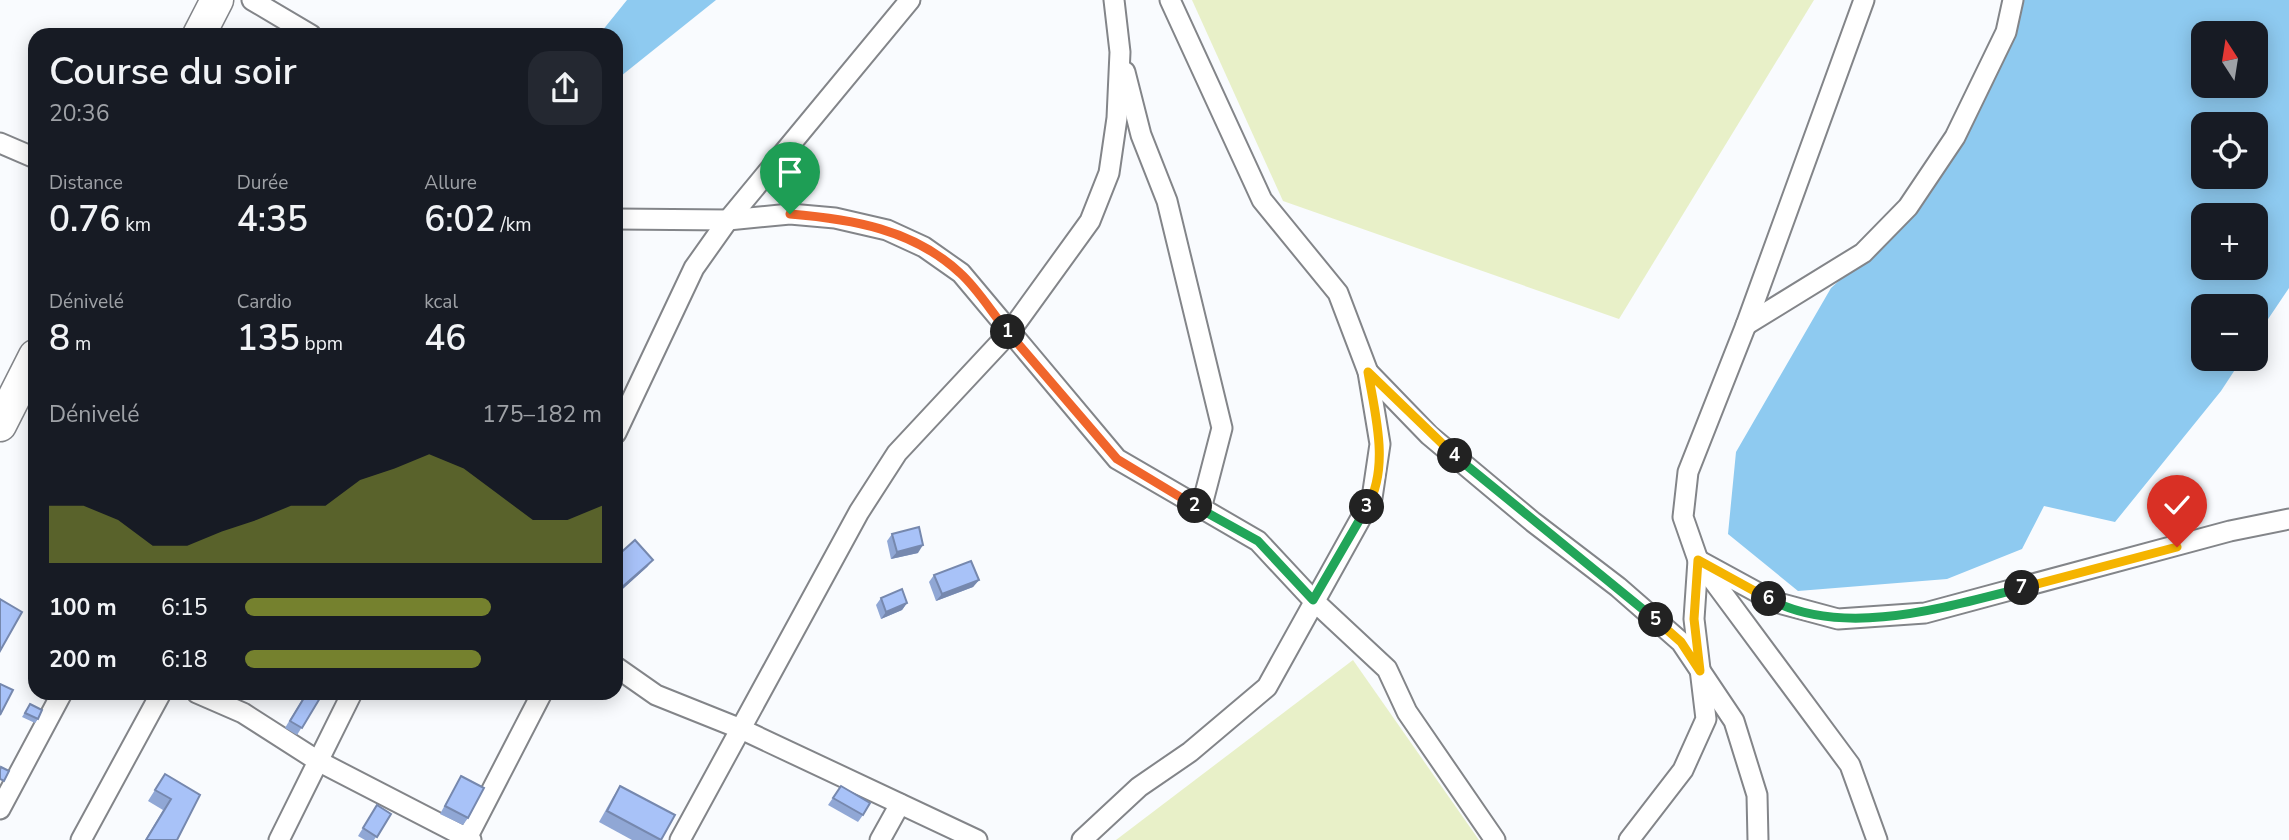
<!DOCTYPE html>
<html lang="fr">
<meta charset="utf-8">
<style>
body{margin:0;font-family:"Nunito Sans",sans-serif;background:#242831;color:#f1f3f6;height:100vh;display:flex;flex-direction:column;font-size:26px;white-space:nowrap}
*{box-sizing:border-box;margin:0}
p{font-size:23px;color:#9ea1a6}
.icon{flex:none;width:38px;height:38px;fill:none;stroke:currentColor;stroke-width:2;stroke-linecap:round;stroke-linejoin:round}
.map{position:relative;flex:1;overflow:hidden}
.panel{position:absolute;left:28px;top:28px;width:595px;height:672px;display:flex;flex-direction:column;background:#171b24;border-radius:21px;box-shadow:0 4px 18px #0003}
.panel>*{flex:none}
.needle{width:46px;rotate:348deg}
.tools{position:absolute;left:2191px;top:21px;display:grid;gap:14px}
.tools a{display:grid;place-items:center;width:77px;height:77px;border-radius:14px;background:#171b24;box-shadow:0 4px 18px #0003;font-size:35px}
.pin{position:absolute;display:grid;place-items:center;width:60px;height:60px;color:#fff;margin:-72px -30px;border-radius:50% 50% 50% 0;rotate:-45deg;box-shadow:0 0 7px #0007}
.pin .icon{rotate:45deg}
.km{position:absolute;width:35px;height:35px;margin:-18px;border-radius:50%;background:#222;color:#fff;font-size:19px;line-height:35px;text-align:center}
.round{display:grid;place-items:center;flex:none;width:74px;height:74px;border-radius:21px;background:#242831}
.headline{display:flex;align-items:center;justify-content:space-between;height:119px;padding:0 21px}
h1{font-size:38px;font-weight:600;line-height:52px}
.stats{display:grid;grid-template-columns:repeat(3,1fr);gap:10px;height:119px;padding:7px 21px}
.stats div{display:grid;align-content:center}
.stats b{font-size:35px;font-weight:600}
.stats small{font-size:19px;font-weight:400}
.stats p{font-size:19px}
.chart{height:196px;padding:14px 21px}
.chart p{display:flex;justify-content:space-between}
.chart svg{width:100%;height:126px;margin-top:7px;fill:#75812e;opacity:.7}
ul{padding:0 21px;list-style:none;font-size:23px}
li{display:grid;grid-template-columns:112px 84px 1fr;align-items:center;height:52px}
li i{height:18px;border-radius:9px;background:#75812e}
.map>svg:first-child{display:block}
.green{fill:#e8f0c8}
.water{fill:#8ecaf0;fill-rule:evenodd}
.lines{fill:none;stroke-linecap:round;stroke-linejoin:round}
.street-casing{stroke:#838589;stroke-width:23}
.primary-casing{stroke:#838589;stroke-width:35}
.street{stroke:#fff;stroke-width:19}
.primary{stroke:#fff;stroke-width:32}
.wall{fill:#90a7d5}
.shaded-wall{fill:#7688ae}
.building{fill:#a8c2f8;stroke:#7688ae;stroke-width:2}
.split-1-casing{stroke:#fff;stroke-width:14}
.split-2-casing{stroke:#fff;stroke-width:14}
.split-3-casing{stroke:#fff;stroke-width:14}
.split-4-casing{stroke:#fff;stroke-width:14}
.split-5-casing{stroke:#fff;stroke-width:14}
.split-6-casing{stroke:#fff;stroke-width:14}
.split-7-casing{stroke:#fff;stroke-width:14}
.split-8-casing{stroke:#fff;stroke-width:14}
.split-1{stroke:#f0652b;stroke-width:9}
.split-2{stroke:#f0652b;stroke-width:9}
.split-3{stroke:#22a559;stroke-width:9}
.split-4{stroke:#f5b400;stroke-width:9}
.split-5{stroke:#22a559;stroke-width:9}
.split-6{stroke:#f5b400;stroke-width:9}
.split-7{stroke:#22a559;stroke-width:9}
.split-8{stroke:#f5b400;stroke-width:9}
</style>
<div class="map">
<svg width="2289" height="840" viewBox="0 0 2289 840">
<rect width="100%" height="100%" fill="#f9fbfe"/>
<g class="green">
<polygon points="1192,0 1814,0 1619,319 1283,201"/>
<polygon points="1353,660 1479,840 1116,840"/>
</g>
<g class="water">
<polygon points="627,0 716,0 616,80 616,35 581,35 602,31"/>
<path d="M2022 0H2289V288L2256 337V306H2203V359H2242L2221 391 2115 522 2044 506 2022 549 1947 579 1798 591 1728 534 1736 452 1831 288 1888 236 1964 138 2000 67ZM2203 33H2256V86H2203ZM2203 124H2256V177H2203ZM2203 215H2256V268H2203Z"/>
</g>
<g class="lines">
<g class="street-casing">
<g id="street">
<polyline points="252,0 311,35"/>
<polyline points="1864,0 1746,325 1688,472 1683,517 1698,560 1850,765 1877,840"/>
<polyline points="1125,72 1141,135 1167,201 1222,428 1201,509"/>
<polyline points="0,143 35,158"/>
<polyline points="616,219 728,220 790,214 835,218 887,230 924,247 961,273 1117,459 1258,541 1313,600 1387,669 1407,712 1495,840"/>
<polyline points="1746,325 1863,253 1908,207 1955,137 2006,32 2013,0"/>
<polyline points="1368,372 1429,435 1533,522 1618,587 1681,642 1734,721 1757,795 1758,840"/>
<polyline points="616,433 694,268 728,220 910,0"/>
<polyline points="616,667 656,695 741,729 977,840"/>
<polyline points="197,693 243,713 318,761 471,840"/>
<polyline points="0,809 62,693"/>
<polyline points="81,840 161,693"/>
<polyline points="279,840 352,693"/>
<polyline points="466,840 542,693"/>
<polyline points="680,840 859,512 897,453 1009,333 1090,221 1109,173 1117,118 1120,52 1114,0"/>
<polyline points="880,840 900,804"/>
<polyline points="1082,840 1139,787 1190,752 1267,687 1372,498 1380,444 1368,372 1338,293 1262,200 1170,0"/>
<polyline points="1629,840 1683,770 1706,719 1694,619 1698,560 1775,602 1838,619 1925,613 2230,531 2289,519"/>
</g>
</g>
<g class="primary-casing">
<g id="primary">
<polyline points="199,35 217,0"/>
<polyline points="0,425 35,356"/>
</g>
</g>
<use href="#street" class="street"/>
<use href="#primary" class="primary"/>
</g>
<g class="wall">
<polygon points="892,534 918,553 891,559 887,541"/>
<polygon points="616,557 653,560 647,567 616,595"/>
<polygon points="934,575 979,580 973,587 936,601 929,582"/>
<polygon points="881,598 907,603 902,610 881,619 876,605"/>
<polygon points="306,693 323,693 297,735 285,728"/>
<polygon points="508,693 524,693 520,699"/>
<polygon points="30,704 38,719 35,723 22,717"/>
<polygon points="165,774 200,795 177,840 145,840 163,810 148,801"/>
<polygon points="461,776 468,818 463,825 440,814"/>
<polygon points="620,786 661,840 632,840 599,822 613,797"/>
<polygon points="841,786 863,815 858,822 828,805"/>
<polygon points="377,805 391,814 374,840 365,840 358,836"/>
</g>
<g class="shaded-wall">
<polygon points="923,545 918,553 891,559 897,552"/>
<polygon points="653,560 647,567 616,595 621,588"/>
<polygon points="979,580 973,587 936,601 942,594"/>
<polygon points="907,603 902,610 881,619 886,612"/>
</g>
<g class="building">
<polygon points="919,527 923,545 897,552 892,534"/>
<polygon points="635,540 653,560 621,588 616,582 616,557"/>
<polygon points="971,561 979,580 942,594 934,575"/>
<polygon points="902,589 907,603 886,612 881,598"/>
<polygon points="0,599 22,612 0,651"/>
<polygon points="0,684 13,690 0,715"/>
<polygon points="307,693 323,693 302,728 290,721"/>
<polygon points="30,704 42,710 38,719 25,713"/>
<polygon points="1,767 9,771 4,781 0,779 0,770"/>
<polygon points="165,774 200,795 177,840 146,840 171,799 155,790"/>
<polygon points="461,776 484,788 468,818 445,806"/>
<polygon points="620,786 675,815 661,840 607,811"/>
<polygon points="841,786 870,803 863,815 833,798"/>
<polygon points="377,805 391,814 377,837 363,828"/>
</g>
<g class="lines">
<g class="split-1-casing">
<path id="split-1" d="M790 214C851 219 913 229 960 273 978 289 992 313 1008 332"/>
</g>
<g class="split-2-casing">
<polyline id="split-2" points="1008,332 1117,459 1195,506"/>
</g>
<g class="split-3-casing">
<polyline id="split-3" points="1195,506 1258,541 1313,600 1367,507"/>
</g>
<g class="split-4-casing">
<path id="split-4" d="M1367 507C1390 467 1375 414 1368 372L1455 456"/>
</g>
<g class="split-5-casing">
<polyline id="split-5" points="1455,456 1656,620"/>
</g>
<g class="split-6-casing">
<polyline id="split-6" points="1656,620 1681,642 1700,671 1694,619 1698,560 1769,599"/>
</g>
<g class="split-7-casing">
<path id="split-7" d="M1769 599C1843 639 1946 607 2022 588"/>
</g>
<g class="split-8-casing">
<polyline id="split-8" points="2022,588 2177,547"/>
</g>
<use href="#split-1" class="split-1"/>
<use href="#split-2" class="split-2"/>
<use href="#split-3" class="split-3"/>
<use href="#split-4" class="split-4"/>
<use href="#split-5" class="split-5"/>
<use href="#split-6" class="split-6"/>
<use href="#split-7" class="split-7"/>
<use href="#split-8" class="split-8"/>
</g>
</svg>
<div class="tools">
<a><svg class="needle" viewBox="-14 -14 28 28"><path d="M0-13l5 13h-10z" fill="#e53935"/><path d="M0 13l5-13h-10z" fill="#9ea1a6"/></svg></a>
<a><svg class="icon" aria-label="locate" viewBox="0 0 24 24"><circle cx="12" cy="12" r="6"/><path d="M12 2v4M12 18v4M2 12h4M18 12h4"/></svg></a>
<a>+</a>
<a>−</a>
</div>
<div class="pin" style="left:790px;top:214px;background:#1e9e55"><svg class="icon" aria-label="arrive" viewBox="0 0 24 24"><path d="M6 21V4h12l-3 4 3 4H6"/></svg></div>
<div class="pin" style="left:2177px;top:547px;background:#d93025"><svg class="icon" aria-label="check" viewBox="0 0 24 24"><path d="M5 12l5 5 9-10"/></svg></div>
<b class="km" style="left:1008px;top:332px">1</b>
<b class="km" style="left:1195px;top:506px">2</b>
<b class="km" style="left:1367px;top:507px">3</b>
<b class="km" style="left:1455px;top:456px">4</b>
<b class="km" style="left:1656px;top:620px">5</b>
<b class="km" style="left:1769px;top:599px">6</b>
<b class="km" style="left:2022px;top:588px">7</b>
<section class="panel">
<div class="headline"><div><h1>Course du soir</h1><p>20:36</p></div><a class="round"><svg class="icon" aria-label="share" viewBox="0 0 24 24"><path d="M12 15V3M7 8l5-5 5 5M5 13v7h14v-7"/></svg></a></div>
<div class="stats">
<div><p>Distance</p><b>0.76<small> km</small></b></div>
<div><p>Durée</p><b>4:35</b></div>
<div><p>Allure</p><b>6:02<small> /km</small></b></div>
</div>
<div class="stats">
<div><p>Dénivelé</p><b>8<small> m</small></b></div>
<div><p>Cardio</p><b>135<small> bpm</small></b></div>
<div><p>kcal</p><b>46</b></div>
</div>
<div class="chart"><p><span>Dénivelé</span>175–182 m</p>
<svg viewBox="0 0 160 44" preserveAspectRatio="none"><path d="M0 44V24L10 24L20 29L30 38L40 38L50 33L60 29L70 24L80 24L90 15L100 11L110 6L120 11L130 20L140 29L150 29L160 24V44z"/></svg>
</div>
<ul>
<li><b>100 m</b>6:15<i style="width:69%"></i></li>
<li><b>200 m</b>6:18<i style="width:66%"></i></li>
</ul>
</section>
</div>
